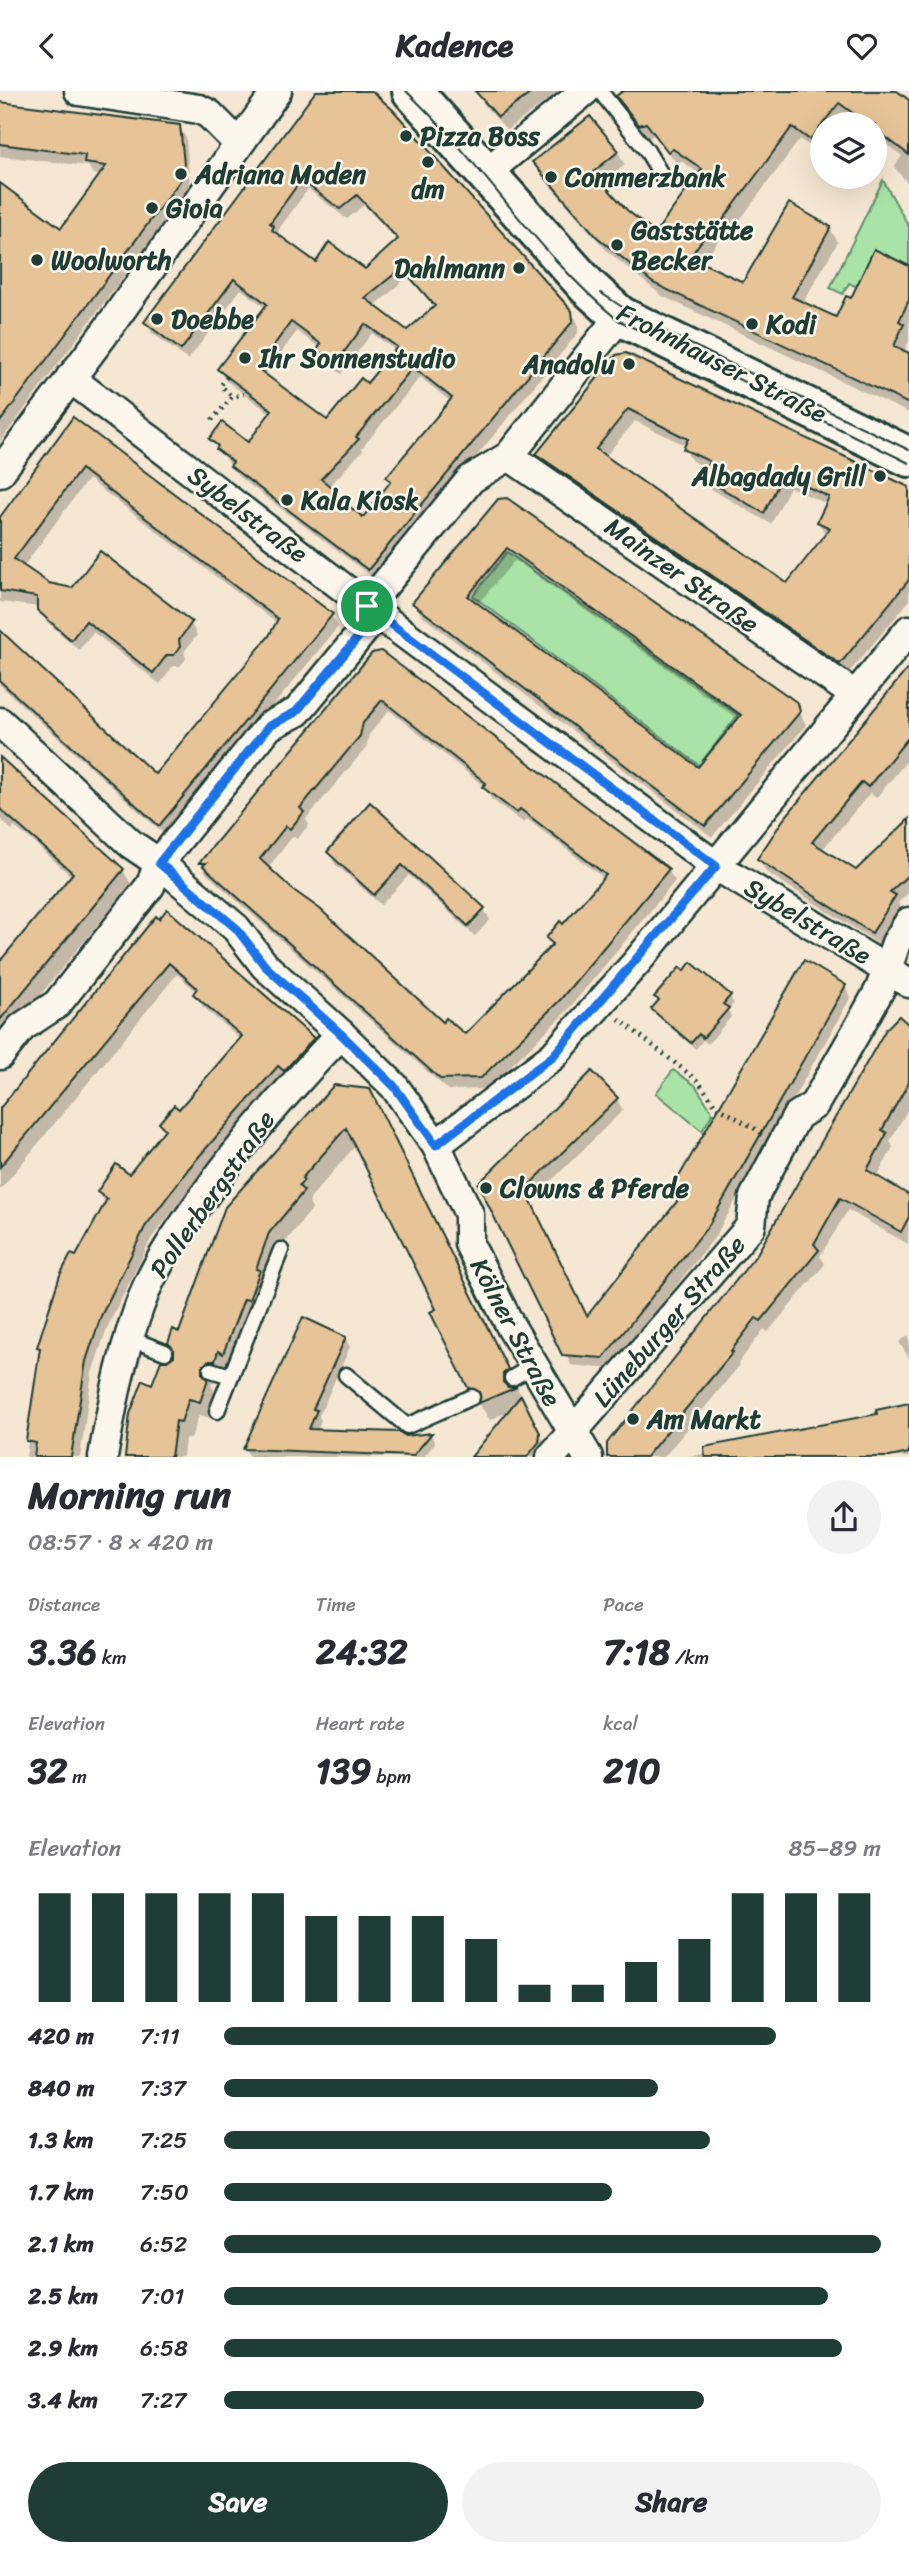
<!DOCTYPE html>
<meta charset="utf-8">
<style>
body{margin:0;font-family:Sriracha,sans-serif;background:#f2f2f3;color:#2b2b33;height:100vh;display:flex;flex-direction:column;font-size:26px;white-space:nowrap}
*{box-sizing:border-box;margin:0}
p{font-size:23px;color:#7c7c81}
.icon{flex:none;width:38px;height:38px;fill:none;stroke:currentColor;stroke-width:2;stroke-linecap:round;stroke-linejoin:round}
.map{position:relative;height:1366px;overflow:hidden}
.sheet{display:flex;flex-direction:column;background:#fff;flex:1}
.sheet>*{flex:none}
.tools{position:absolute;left:810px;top:21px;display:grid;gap:14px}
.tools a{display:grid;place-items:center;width:77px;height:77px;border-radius:50%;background:#fff;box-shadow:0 7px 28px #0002;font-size:35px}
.pin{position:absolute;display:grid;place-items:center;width:60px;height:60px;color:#fff;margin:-30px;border:4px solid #fff;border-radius:50%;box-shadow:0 2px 7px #0007}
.round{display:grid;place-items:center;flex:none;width:74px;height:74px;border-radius:37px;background:#f2f2f3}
.headline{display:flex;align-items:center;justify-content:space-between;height:119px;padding:0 28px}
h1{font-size:38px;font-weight:700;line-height:52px}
.metrics{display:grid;grid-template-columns:repeat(3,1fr);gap:10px;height:119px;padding:7px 28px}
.metrics div{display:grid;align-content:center}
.metrics b{font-size:35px;font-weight:700}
.metrics small{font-size:19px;font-weight:400}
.metrics p{font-size:19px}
.chart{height:196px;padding:14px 28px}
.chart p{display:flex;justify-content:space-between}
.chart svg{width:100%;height:126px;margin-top:7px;stroke:#1f3d34;stroke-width:6}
.cta{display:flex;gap:14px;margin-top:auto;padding:14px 28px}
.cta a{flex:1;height:80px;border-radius:42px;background:#1f3d34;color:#fff;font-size:28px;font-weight:700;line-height:80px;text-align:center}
.cta a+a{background:#f2f2f3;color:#2b2b33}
ul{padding:0 28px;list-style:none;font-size:23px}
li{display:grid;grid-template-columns:112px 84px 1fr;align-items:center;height:52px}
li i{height:18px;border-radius:9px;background:#1f3d34}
header{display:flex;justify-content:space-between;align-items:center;height:91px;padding:0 28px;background:#fff;font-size:32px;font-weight:700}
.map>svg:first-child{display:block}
.green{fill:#a9e3a7;stroke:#64906e;stroke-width:2}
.shadow{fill:#0003;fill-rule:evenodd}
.building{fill:#e7c398;stroke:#1f3d34;stroke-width:2;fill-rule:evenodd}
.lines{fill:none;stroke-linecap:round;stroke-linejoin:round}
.lane-casing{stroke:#1f3d34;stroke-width:19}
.street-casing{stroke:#1f3d34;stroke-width:33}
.secondary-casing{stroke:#1f3d34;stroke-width:44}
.path{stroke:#1f3d34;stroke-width:4.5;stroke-dasharray:2 5;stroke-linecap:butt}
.lane{stroke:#fbf7ec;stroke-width:14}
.street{stroke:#fbf7ec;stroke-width:28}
.secondary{stroke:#fbf7ec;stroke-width:38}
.tram{stroke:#1f3d34;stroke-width:2}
.route-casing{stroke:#fff;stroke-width:14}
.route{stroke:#1a73e8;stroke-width:9}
.poi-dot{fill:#1f3d34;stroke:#fbf7ec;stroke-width:2.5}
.labels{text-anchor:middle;stroke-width:5;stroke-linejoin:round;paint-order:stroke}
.poi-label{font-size:26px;font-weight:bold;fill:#1f3d34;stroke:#fbf7ec;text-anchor:start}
.street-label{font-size:26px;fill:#1f3d34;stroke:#fbf7ec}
</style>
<header><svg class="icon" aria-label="back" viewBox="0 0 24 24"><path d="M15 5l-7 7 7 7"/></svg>Kadence<svg class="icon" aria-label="heart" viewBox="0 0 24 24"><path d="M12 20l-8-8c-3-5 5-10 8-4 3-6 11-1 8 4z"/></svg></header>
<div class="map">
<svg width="909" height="1366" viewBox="0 0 909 1366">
<rect width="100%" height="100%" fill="#f5e7d3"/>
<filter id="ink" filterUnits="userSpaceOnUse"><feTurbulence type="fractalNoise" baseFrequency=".0143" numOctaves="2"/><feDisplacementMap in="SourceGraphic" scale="14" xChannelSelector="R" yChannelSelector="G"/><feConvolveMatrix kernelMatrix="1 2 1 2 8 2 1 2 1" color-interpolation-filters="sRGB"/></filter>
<g filter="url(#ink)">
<g class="green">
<polygon points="883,89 909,136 909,175 874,158 857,196 849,192 843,203 830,197"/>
<polygon points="507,461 738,624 699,674 473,505"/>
<polygon points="673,979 695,994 713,1022 702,1040 656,1002"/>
</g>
<g class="shadow">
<path d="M318 0H369L571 221 578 232V242L375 488 239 386 211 348 248 354 271 323 225 289 219 279 266 217 241 198 188 269 152 242 146 232ZM308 98 347 128 364 114 398 150 365 180 317 174 278 145 279 138ZM408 185 436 217 407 241 374 216ZM297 240 320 257 325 270 341 283 372 242 396 260 367 295 327 332 264 285ZM420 286 451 311 388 386 392 392 363 428 339 410 329 396 363 359 362 357Z"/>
<polygon points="478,0 560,0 507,39 485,15"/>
<polygon points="625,0 894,0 909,11 909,94 894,76 902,65 875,45 875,33 859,33 847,24 840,33 822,33 822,55 818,61 800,48 725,149 720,147 702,173 744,194 790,114 830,138 838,151 802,213 836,229 852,209 909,177 909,250 904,261 909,264 909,322 662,205 607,160 541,84 534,71 618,61 625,74 601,93 626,121 655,144 700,83 681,70 677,73 655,44 648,47 618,5"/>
<polygon points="0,12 179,35 186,47 190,96 0,351 0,96 62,139 101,84 93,83 88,75 0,65"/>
<path d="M617 265 909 398V510L847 584 545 375 538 363ZM635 330 687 355 685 358 692 370 708 378 704 385 711 398 771 433 790 396 827 413 818 431 826 444 788 494 605 366Z"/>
<polygon points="73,329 331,524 338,536 166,745 0,594 0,541 156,685 270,546 278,533 88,388 23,476 48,494 191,533 197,544 184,561 186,568 180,575 173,575 160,593 93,541 79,559 46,530 39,516 0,511 0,428"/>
<path d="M499 410 796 613 806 634 712 746 422 525 415 513ZM515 469 739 629 698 679 477 514Z"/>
<path d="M373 563 668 779 675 790 566 921 487 998 448 999 207 783 201 772ZM389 619 485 696 491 708 524 732 527 728 605 788 563 836 548 847 552 855 465 945 443 933 268 777 293 745 297 748 309 734 306 728 366 657 369 644Z"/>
<polygon points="909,579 909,667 876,707 870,702 822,759 856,781 902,738 900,735 909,725 909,801 898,812 902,818 879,853 766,781 759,768"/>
<polygon points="0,668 123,779 131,793 0,953 0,873 72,786 29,747 14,736 12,739 0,728"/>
<polygon points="370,714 484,818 490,829 475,845 409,784 381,814 335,773 329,762"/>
<polygon points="159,830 313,948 320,960 286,985 196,1089 151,1148 107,1237 92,1282 80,1366 26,1366 41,1260 39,1256 76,1167 106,1113 99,1101 129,1085 165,1040 161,1032 179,1020 241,949 202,915 197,901 177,883 0,1099 0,1021"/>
<polygon points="845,895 851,906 715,1146 610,1278 571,1274 480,1094 617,1008 623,1019 530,1111 587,1227 681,1108 675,1096"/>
<polygon points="729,905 734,912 728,919 731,926 708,953 703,949 696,958 658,926 653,918 660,911 657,906"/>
<polygon points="909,937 909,1016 890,1050 893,1056 877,1086 909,1106 908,1153 848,1119 820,1165 825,1173 768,1241 764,1238 738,1273 739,1275 664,1366 612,1366 608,1361 758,1164"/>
<polygon points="335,996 379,1017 549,1361 548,1366 474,1366 511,1319 490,1329 480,1314 438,1218 356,1054 312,1105 309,1112 312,1118 278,1160 233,1279 211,1293 217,1307 210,1327 199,1324 191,1348 185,1347 183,1366 127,1366 132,1325 175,1266 180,1243"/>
<polygon points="909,1244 909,1267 899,1251"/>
<polygon points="345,1247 350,1256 319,1325 321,1329 317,1340 406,1346 431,1344 435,1352 424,1366 250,1366 245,1358"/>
<polygon points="909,1319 909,1366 686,1366 736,1357"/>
</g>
<g class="building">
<path d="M316 0H372L393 19 572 220 573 230 368 479 230 375 233 371 216 358 218 355 209 348 222 331 248 351 272 319 217 278 267 213 234 188 181 259 144 231ZM301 89 340 118 357 104 398 148 365 178 329 151 316 171 272 139 274 135 270 132ZM402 177 435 215 407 239 365 207ZM291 231 321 253 317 259 335 273 365 233 397 256 367 292 361 287 327 329 257 277ZM413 276 452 307 386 386 391 390 363 426 332 402 335 399 321 388 359 348 356 346Z"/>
<polygon points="475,0 534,0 498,26"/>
<polygon points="623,0 897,0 909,9 909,64 875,38 875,33 868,33 839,12 810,49 792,36 717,137 712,135 690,166 743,191 789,112 831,136 792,206 836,226 846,205 851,207 874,158 909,175 909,209 899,230 904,233 894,255 909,262 909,313 653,192 597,146 532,71 590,25 619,60 593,81 627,119 655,142 702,78 673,58 668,61 646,32 639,34 616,5"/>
<polygon points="0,11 180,34 185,83 0,331 0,92 61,137 106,75 84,72 85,64 0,53"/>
<path d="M626 262 909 396V489L840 573 536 363 616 264ZM628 318 688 348 683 358 709 370 702 386 764 422 783 384 829 406 817 431 830 437 787 492 596 358Z"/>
<polygon points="73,326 333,523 159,735 0,590 0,539 155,683 269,545 278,528 81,378 14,468 49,492 72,497 100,460 192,531 179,549 180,556 174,564 167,564 153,582 86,530 71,549 37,519 37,506 0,500 0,426"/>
<path d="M507 407 798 612 800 621 705 735 412 512 498 408ZM507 457 741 624 698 676 468 505Z"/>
<path d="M381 560 669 778 560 909 481 987 440 988 203 775 206 772H199L372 562ZM382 609 486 692 482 696 517 722 520 718 606 784 563 833 560 830 546 847 553 853 465 943 446 927 443 931 320 818 292 798 260 768 286 735 290 738 304 721 300 717 360 645 363 632Z"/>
<polygon points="909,576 909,646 868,696 862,691 812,751 856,779 909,728 909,783 890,801 896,804 872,842 757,768 783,729"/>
<polygon points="0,666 124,778 0,929 0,870 73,782 0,718"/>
<polygon points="370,711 485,817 468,835 402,774 374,804 327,761"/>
<polygon points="167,818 314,947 284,980 278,975 189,1077 145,1136 101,1225 86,1270 71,1366 34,1366 36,1352 26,1350 40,1257 37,1256 60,1184 71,1163 76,1165 107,1108 97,1101 116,1073 129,1083 165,1038 159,1032 174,1014 179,1018 242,945 193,903 197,897 169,872 0,1076 0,1017 156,825 159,828"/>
<polygon points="804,869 846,894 709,1134 603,1267 562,1264 478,1093 592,980 618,1007 525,1098 587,1225 682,1104 673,1096"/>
<polygon points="691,871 731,904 723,913 729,917 703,947 699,943 691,952 651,918 659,909 654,906 680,876 684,880"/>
<polygon points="899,925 909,934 909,991 882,1039 887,1042 867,1079 909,1104 909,1126 901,1141 840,1107 814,1153 819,1159 761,1230 756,1227 731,1260 733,1261 646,1366 607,1366 607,1352 757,1163 886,938"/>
<polygon points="334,994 370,998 508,1278 503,1283 503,1291 508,1296 517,1296 479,1312 480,1301 468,1297 430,1221 436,1218 346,1037 302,1087 304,1089 299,1095 304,1100 269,1142 256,1178 260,1179 249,1209 244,1208 223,1263 218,1260 215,1270 208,1270 202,1276 202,1282 208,1288 200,1311 189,1308 181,1331 176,1330 171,1366 125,1366 130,1323 143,1289 152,1293 161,1270 167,1270 174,1265 174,1259 168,1252 173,1238 179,1241 225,1116"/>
<polygon points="303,1226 346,1246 313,1318 317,1319 309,1338 399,1341 406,1345 432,1342 413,1365 243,1358"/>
<polygon points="521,1304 540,1342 539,1351 527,1366 471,1366"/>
<polygon points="909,1312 909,1362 890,1366 705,1366 704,1356 877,1323 876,1319"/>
</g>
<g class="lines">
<g class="lane-casing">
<g id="lane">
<polyline points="600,0 647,60 665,90"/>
<polyline points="128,1247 165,1261"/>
<polyline points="211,1279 231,1285 281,1159"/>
<polyline points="346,1284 407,1335 472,1306"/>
<polyline points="512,1287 533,1275"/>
<polyline points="217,1320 231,1285"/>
</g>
</g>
<g class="street-casing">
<g id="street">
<polyline points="79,0 199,18 209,23 238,52"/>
<polyline points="487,81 585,0"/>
<polyline points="70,287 367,515 716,775 909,892"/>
<polyline points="509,365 855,604"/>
<polyline points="0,381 104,243 277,0"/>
<polyline points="0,631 131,753 159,772 236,837 265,875 341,943 394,995 436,1054 469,1123 469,1153 511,1236 588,1366"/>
<polyline points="0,964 22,936 57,913 150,795 159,772 269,635 297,621 365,538 367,515 471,388 509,365 620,225"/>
<polyline points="436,1054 553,965 636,872 909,539"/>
<path d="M103 1366C113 1308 124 1251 147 1196 159 1169 177 1143 194 1119 238 1056 288 998 341 943"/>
<polyline points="551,1366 751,1135 754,1106 797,1025 814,1014 863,929 880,898 896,852 909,831"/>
</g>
</g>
<g class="secondary-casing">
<polyline id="secondary" points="412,0 588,196 620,225 909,366"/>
</g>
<g class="path">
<polyline points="227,286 221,294 232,306"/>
<polyline points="212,329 232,306 244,303"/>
<polyline points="619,928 698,990 716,1015 762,1042"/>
</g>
<use href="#lane" class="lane"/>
<use href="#street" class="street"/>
<use href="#secondary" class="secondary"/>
<g class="tram">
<path d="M406 0C482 71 537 163 618 229L909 372"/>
<polyline points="601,202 645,231 909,359"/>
</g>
</g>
</g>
<g class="lines" filter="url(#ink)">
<g class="route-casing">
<polygon id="route" points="367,515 716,775 553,965 436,1054 394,995 341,943 265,875 236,837 159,772 269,635 296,621 365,538"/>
</g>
<use href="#route" class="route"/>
</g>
<g class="poi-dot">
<circle cx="406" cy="45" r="7"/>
<circle cx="428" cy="71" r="7"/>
<circle cx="181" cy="83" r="7"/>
<circle cx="551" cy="86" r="7"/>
<circle cx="152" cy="117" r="7"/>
<circle cx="617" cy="154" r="7"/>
<circle cx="37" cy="169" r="7"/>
<circle cx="519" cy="177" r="7"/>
<circle cx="157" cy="228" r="7"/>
<circle cx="752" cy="233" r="7"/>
<circle cx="245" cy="267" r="7"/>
<circle cx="629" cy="273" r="7"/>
<circle cx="880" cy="385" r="7"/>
<circle cx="287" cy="409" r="7"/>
<circle cx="486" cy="1097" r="7"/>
<circle cx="633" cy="1328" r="7"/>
</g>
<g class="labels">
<g class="poi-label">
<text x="420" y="54">Pizza Boss</text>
<text x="195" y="92">Adriana Moden</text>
<text x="565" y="95">Commerzbank</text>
<text x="428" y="107" text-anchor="middle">dm</text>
<text x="166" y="126">Gioia</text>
<text x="631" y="148">Gaststätte<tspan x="631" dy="30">Becker</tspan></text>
<text x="51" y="178">Woolworth</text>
<text x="505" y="186" text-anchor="end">Dahlmann</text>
<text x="171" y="237">Doebbe</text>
<text x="766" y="242">Kodi</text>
<text x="259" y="276">Ihr Sonnenstudio</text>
<text x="615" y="282" text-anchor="end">Anadolu</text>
<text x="866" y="394" text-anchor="end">Albagdady Grill</text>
<text x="301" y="418">Kala Kiosk</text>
<text x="500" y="1106">Clowns &amp; Pferde</text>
<text x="647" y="1337">Am Markt</text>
</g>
<g class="street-label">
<text transform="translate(722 272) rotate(27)" y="9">Frohnhauser Straße</text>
<text transform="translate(248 423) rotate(37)" y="9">Sybelstraße</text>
<text transform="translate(682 484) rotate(35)" y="9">Mainzer Straße</text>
<text transform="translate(808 830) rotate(31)" y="9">Sybelstraße</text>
<text transform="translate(212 1103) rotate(-55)" y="9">Pollerbergstraße</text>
<text transform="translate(669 1230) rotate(-49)" y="9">Lüneburger Straße</text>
<text transform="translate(516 1241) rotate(62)" y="9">Kölner Straße</text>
</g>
</g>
</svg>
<div class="tools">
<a><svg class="icon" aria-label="layers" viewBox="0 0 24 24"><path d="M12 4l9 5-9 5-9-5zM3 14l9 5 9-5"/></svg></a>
</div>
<div class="pin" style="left:367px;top:515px;background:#1e9e55"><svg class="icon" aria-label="arrive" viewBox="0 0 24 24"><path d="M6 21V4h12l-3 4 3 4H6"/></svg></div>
</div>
<section class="sheet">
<div class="headline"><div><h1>Morning run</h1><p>08:57 · 8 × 420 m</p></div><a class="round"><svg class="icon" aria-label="share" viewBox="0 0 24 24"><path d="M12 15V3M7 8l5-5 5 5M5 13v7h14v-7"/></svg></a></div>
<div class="metrics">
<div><p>Distance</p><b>3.36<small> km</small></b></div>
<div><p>Time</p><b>24:32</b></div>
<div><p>Pace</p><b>7:18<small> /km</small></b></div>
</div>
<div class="metrics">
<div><p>Elevation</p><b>32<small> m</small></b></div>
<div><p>Heart rate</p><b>139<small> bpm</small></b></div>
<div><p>kcal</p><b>210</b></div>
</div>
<div class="chart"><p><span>Elevation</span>85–89 m</p>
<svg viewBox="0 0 160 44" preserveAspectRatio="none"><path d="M5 44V6M15 44V6M25 44V6M35 44V6M45 44V6M55 44V14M65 44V14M75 44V14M85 44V22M95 44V38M105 44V38M115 44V30M125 44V22M135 44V6M145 44V6M155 44V6"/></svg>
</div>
<ul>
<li><b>420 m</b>7:11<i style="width:84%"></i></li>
<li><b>840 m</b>7:37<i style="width:66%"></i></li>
<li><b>1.3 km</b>7:25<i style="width:74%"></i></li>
<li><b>1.7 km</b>7:50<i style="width:59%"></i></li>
<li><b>2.1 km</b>6:52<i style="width:100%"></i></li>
<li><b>2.5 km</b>7:01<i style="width:92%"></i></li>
<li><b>2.9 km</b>6:58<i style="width:94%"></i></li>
<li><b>3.4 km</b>7:27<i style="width:73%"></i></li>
</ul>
<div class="cta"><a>Save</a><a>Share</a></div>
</section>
